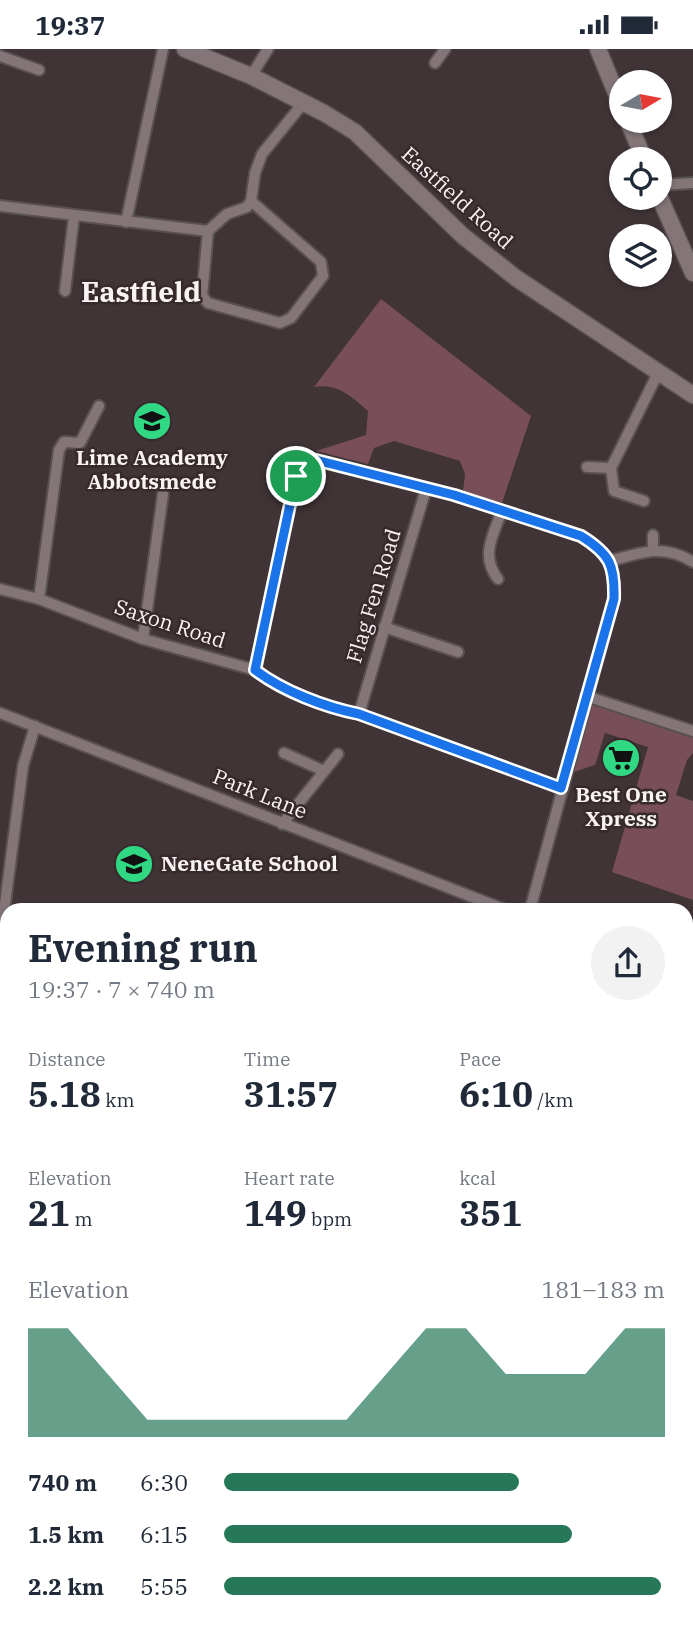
<!DOCTYPE html>
<meta charset="utf-8">
<style>
body{margin:0;font-family:"IBM Plex Serif",serif;background:#f2f2f3;color:#1f2937;height:100vh;display:flex;flex-direction:column;font-size:26px;white-space:nowrap}
*{box-sizing:border-box;margin:0}
p{font-size:23px;color:#747a83}
.icon{flex:none;width:38px;height:38px;fill:none;stroke:currentColor;stroke-width:2;stroke-linecap:round;stroke-linejoin:round}
.map{position:relative;flex:1;overflow:hidden}
.details{position:absolute;left:0px;top:854px;width:693px;height:726px;display:flex;flex-direction:column;background:#fff;border-radius:21px 21px 0 0;box-shadow:0 2px 5px #0004}
.details>*{flex:none}
.needle{width:46px;rotate:80deg}
.buttons{position:absolute;left:609px;top:21px;display:grid;gap:14px}
.buttons a{display:grid;place-items:center;width:63px;height:63px;border-radius:50%;background:#fff;box-shadow:0 2px 5px #0004;font-size:35px}
.pin{position:absolute;display:grid;place-items:center;width:60px;height:60px;color:#fff;margin:-30px;border:4px solid #fff;border-radius:50%;box-shadow:0 2px 7px #0007}
.round{display:grid;place-items:center;flex:none;width:74px;height:74px;border-radius:37px;background:#f2f2f3}
.head{display:flex;align-items:center;justify-content:space-between;height:119px;padding:0 28px}
h1{font-size:38px;font-weight:700;line-height:52px}
.figures{display:grid;grid-template-columns:repeat(3,1fr);gap:10px;height:119px;padding:7px 28px}
.figures div{display:grid;align-content:center}
.figures b{font-size:35px;font-weight:700}
.figures small{font-size:19px;font-weight:400}
.figures p{font-size:19px}
.chart{height:196px;padding:14px 28px}
.chart p{display:flex;justify-content:space-between}
.chart svg{width:100%;height:126px;margin-top:7px;fill:#277859;opacity:.7}
ul{padding:0 28px;list-style:none;font-size:23px}
li{display:grid;grid-template-columns:112px 84px 1fr;align-items:center;height:52px}
li i{height:18px;border-radius:9px;background:#277859}
.status{display:flex;justify-content:space-between;align-items:center;height:49px;padding:0 35px;background:#fff;direction:ltr}
.status svg{height:19px;fill:currentColor}
.map>svg:first-child{display:block}
.green{fill:#784f58}
.lines{fill:none;stroke-linecap:round;stroke-linejoin:round}
.stream{stroke:#470f21;stroke-width:2.5}
.street-casing{stroke:#595051;stroke-width:14}
.secondary-casing{stroke:#595051;stroke-width:19}
.highway-casing{stroke:#595051;stroke-width:23}
.street{stroke:#837578;stroke-width:10}
.secondary{stroke:#837578;stroke-width:16}
.highway{stroke:#f3658e;stroke-width:19}
.route-casing{stroke:#fff;stroke-width:14}
.route{stroke:#1a73e8;stroke-width:9}
.labels{text-anchor:middle;stroke-width:5;stroke-linejoin:round;paint-order:stroke}
.street-label{font-size:21px;fill:#faf3f4;stroke:#362a2c}
.poi-label{font-size:21px;font-weight:bold;fill:#faf3f4;stroke:#362a2c}
.district-label{font-size:28px;font-weight:bold;fill:#faf3f4;stroke:#362a2c}
</style>
<div class="status"><b>19:37</b><svg viewBox="0 0 49 12"><path d="M0 12V9h3v3zM5 12V6h3v6zM10 12V3h3v9zM15 12V0h3v12zM26 1h20v11H26zM47 4h2v5h-2z"/></svg></div>
<div class="map">
<svg width="693" height="1580" viewBox="0 0 693 1580">
<rect width="100%" height="100%" fill="#403436"/>
<g class="green">
<path d="M381 250 531 367 502 454 463 443 465 425 460 412 394 392 374 399 368 415 316 402 366 386 368 362C351 347 337 334 314 338Z"/>
<polygon points="587,650 693,684 693,704 687,711 676,746 693,752 693,851 612,823 648,698 605,684 595,716 568,725"/>
<polygon points="686,979 693,980 693,1136 686,1135"/>
</g>
<g class="lines">
<polyline class="stream" points="686,1260 693,1261"/>
<g class="street-casing">
<g id="street">
<polyline points="0,7 39,21"/>
<polyline points="435,14 445,0"/>
<polyline points="251,27 268,0"/>
<polyline points="660,136 693,134"/>
<polyline points="0,157 208,182 227,165 247,158 251,152 255,124 262,105 304,53"/>
<polyline points="126,173 163,0"/>
<polyline points="208,182 202,247 208,254 280,274 291,269 323,227 321,213 251,152"/>
<polyline points="65,242 74,167"/>
<polyline points="587,418 611,419"/>
<polyline points="644,452 614,442 611,419 658,324"/>
<polyline points="653,486 653,501"/>
<path d="M609 512C643 504 661 494 693 513"/>
<path d="M498 530C480 507 493 486 502 462"/>
<path d="M0 540 39 550 143 590 255 621C284 643 324 658 359 665L561 739"/>
<polyline points="39,550 59,401 64,393 80,394 99,357"/>
<polyline points="384,578 458,603"/>
<polyline points="143,590 163,445"/>
<path d="M255 621 296 427 300 415 308 409 454 446 581 487C609 505 615 516 614 549L530 861"/>
<polyline points="586,647 693,682"/>
<polyline points="0,664 506,861"/>
<polyline points="359,665 426,440"/>
<polyline points="284,704 324,722"/>
<polyline points="282,775 338,705"/>
<polyline points="686,876 693,879"/>
<polyline points="0,893 23,717 35,677"/>
<polyline points="686,945 693,950"/>
<polyline points="0,1122 7,1124"/>
<polyline points="686,1155 693,1152"/>
<polyline points="0,1309 7,1311"/>
<polyline points="686,1373 691,1393 692,1476"/>
<polyline points="0,1477 7,1477"/>
<polyline points="528,1580 528,1573"/>
</g>
</g>
<g class="secondary-casing">
<g id="secondary">
<polyline points="185,0 251,27 324,64 355,83 463,187 516,229 693,346"/>
<polyline points="598,0 621,56"/>
<polyline points="628,72 644,110"/>
<polyline points="660,149 693,224"/>
</g>
</g>
<g class="highway-casing">
<g id="highway">
<polyline points="0,1226 7,1228"/>
<polyline points="0,1240 7,1242"/>
<polyline points="0,1258 7,1260"/>
<polyline points="686,1298 693,1298"/>
<polyline points="686,1313 693,1314"/>
<polyline points="691,1393 693,1389"/>
</g>
</g>
<use href="#street" class="street"/>
<use href="#secondary" class="secondary"/>
<use href="#highway" class="highway"/>
</g>
<g class="lines">
<g class="route-casing">
<path id="route" d="M308 409 454 446 581 487C610 505 615 516 614 550L561 739 359 665C324 658 283 642 255 621L296 427 300 415Z"/>
</g>
<use href="#route" class="route"/>
</g>
<defs>
<g id="school-disc" transform="scale(2.0125)"><circle r="9.5" fill="#30d883" stroke="#362a2c"/><path d="M0-5L7-2L0 1L-7-2ZM-4 1L0 2.5L4 1V4Q0 6-4 4Z" fill="#111"/></g>
<g id="supermarket-disc" transform="scale(2.0125)"><circle r="9.5" fill="#30d883" stroke="#362a2c"/><path d="M-6-5.5h2.5l.6 2H6L4.5 2H-2.5L-4.4-4H-6ZM-1.5 3.2a1.3 1.3 0 1 0 .1 0ZM3 3.2a1.3 1.3 0 1 0 .1 0Z" fill="#111"/></g>
</defs>
<g fill-rule="evenodd">
<use href="#school-disc" x="152" y="372"/>
<use href="#supermarket-disc" x="621" y="709"/>
<use href="#school-disc" x="134" y="815"/>
</g>
<g class="labels">
<g class="street-label">
<text transform="translate(457 149) rotate(42)" y="7">Eastfield Road</text>
<text transform="translate(374 547) rotate(-73)" y="7">Flag Fen Road</text>
<text transform="translate(170 575) rotate(18)" y="7">Saxon Road</text>
<text transform="translate(260 745) rotate(22)" y="7">Park Lane</text>
</g>
<g class="poi-label">
<text x="152" y="416">Lime Academy<tspan x="152" dy="24">Abbotsmede</tspan></text>
<text x="621" y="753">Best One<tspan x="621" dy="24">Xpress</tspan></text>
<text x="161" y="822" text-anchor="start">NeneGate School</text>
</g>
<g class="district-label">
<text x="141" y="253">Eastfield</text>
</g>
</g>
</svg>
<div class="buttons">
<a><svg class="needle" viewBox="-14 -14 28 28"><path d="M0-13l5 13h-10z" fill="#e53935"/><path d="M0 13l5-13h-10z" fill="#747a83"/></svg></a>
<a><svg class="icon" aria-label="locate" viewBox="0 0 24 24"><circle cx="12" cy="12" r="6"/><path d="M12 2v4M12 18v4M2 12h4M18 12h4"/></svg></a>
<a><svg class="icon" aria-label="layers" viewBox="0 0 24 24"><path d="M12 4l9 5-9 5-9-5zM3 14l9 5 9-5"/></svg></a>
</div>
<div class="pin" style="left:296px;top:427px;background:#1e9e55"><svg class="icon" aria-label="arrive" viewBox="0 0 24 24"><path d="M6 21V4h12l-3 4 3 4H6"/></svg></div>
<section class="details">
<div class="head"><div><h1>Evening run</h1><p>19:37 · 7 × 740 m</p></div><a class="round"><svg class="icon" aria-label="share" viewBox="0 0 24 24"><path d="M12 15V3M7 8l5-5 5 5M5 13v7h14v-7"/></svg></a></div>
<div class="figures">
<div><p>Distance</p><b>5.18<small> km</small></b></div>
<div><p>Time</p><b>31:57</b></div>
<div><p>Pace</p><b>6:10<small> /km</small></b></div>
</div>
<div class="figures">
<div><p>Elevation</p><b>21<small> m</small></b></div>
<div><p>Heart rate</p><b>149<small> bpm</small></b></div>
<div><p>kcal</p><b>351</b></div>
</div>
<div class="chart"><p><span>Elevation</span>181–183 m</p>
<svg viewBox="0 0 160 44" preserveAspectRatio="none"><path d="M0 44V6L10 6L20 22L30 38L40 38L50 38L60 38L70 38L80 38L90 22L100 6L110 6L120 22L130 22L140 22L150 6L160 6V44z"/></svg>
</div>
<ul>
<li><b>740 m</b>6:30<i style="width:67%"></i></li>
<li><b>1.5 km</b>6:15<i style="width:79%"></i></li>
<li><b>2.2 km</b>5:55<i style="width:99%"></i></li>
</ul>
</section>
</div>
